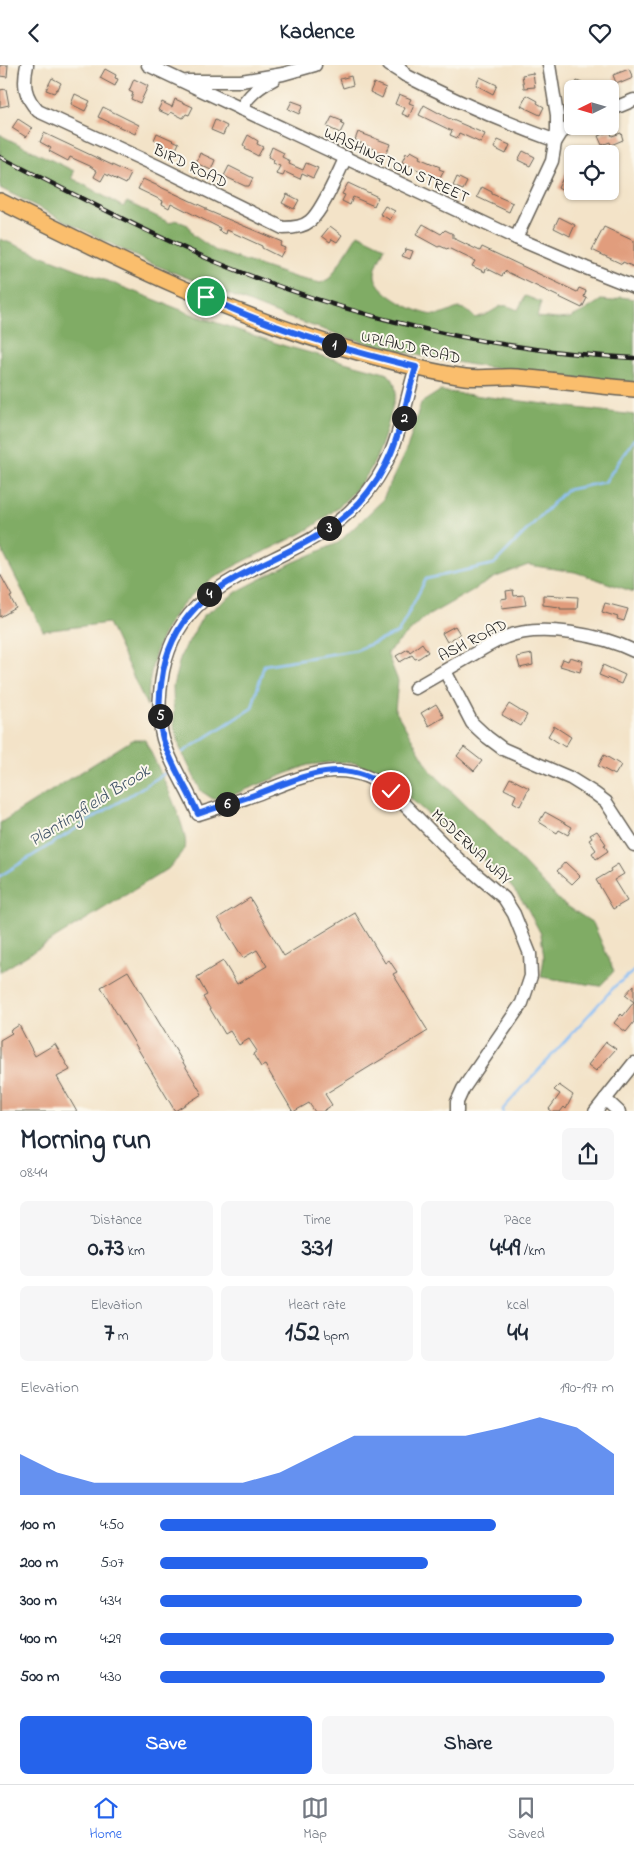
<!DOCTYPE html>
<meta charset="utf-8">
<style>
body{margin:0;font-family:"Indie Flower",sans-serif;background:#f6f6f7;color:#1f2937;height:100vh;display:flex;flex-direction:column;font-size:19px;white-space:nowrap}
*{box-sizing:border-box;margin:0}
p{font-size:16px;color:#747a83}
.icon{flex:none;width:28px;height:28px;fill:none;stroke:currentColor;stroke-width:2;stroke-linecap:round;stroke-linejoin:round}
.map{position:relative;height:1046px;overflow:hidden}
.details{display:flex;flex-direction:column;background:#fff;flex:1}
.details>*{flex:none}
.needle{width:32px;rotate:265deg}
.fabs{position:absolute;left:564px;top:15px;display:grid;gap:10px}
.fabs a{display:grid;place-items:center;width:55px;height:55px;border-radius:8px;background:#fff;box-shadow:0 1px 4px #0004;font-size:25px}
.pin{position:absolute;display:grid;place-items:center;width:42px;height:42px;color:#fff;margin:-21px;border:2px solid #fff;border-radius:50%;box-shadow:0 1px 5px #0007}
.km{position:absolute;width:25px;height:25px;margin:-12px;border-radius:50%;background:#222;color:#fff;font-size:14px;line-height:25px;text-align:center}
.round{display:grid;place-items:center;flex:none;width:52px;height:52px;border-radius:8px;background:#f6f6f7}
.headline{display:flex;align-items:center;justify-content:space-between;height:85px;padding:0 20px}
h1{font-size:28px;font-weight:700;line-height:38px}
.figures{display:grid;grid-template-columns:repeat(3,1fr);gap:8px;height:85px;padding:5px 20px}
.figures div{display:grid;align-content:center;border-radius:8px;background:#f6f6f7;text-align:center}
.figures b{font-size:25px;font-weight:700}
.figures small{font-size:14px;font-weight:400}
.figures p{font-size:14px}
.chart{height:140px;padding:10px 20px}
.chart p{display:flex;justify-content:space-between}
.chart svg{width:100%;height:90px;margin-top:5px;fill:#2563eb;opacity:.7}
.button{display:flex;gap:10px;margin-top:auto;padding:10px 20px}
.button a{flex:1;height:58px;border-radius:8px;background:#2563eb;color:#fff;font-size:20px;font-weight:700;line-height:58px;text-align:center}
.button a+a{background:#f6f6f7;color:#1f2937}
ul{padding:0 20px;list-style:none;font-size:16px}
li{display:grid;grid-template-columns:80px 60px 1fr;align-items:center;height:38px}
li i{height:12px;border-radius:6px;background:#2563eb}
header{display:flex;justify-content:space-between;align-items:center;height:65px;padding:0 20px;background:#fff;font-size:22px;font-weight:700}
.tabs{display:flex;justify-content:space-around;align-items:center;height:70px;border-top:1px solid #e0e1e3;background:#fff;font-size:14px;color:#747a83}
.tabs a{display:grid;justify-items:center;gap:2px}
.tabs .active{color:#2563eb}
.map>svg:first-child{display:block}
.forest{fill:#80ac65;stroke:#4e6440}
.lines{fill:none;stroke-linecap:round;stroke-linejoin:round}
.stream{stroke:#85bcf5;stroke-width:2.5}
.building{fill:#e19d7d}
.minor-casing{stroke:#676258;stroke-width:15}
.major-casing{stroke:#676258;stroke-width:18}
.minor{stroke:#fff;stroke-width:12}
.major{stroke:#fabe6d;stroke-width:15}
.rail-casing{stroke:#1c1c1c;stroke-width:4.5}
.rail{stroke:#fbf7ec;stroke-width:2.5;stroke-dasharray:8;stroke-linecap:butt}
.route-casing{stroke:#fff;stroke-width:10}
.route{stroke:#2563eb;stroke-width:6}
.labels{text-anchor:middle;stroke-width:4;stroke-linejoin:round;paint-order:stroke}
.street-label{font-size:16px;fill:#1c1c1c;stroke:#fbf7ec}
.water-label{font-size:18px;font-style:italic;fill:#415468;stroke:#fbf7ec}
</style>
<header><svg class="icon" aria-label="back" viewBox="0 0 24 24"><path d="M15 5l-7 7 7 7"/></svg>Kadence<svg class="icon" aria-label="heart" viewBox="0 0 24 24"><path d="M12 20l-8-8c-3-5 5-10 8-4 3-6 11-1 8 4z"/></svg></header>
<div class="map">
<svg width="634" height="1047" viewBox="0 0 634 1047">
<rect width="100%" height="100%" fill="#fbf7ec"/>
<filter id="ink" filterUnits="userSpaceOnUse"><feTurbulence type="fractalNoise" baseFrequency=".02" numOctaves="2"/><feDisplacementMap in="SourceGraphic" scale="10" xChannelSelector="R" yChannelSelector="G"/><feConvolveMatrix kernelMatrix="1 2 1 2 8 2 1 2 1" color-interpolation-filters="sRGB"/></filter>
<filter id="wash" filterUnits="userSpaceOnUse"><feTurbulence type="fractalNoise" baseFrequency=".0096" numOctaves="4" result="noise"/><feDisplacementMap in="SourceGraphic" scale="20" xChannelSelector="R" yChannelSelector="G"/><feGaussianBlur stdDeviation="1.12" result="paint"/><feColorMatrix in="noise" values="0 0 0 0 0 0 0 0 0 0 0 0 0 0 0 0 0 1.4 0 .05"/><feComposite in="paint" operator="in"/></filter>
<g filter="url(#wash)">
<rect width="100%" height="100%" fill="#f3e3c8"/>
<g class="forest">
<path d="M0 69 4 72 74 106 72 113 123 142 127 137 170 158 175 155 188 160 193 170 216 186 297 213 321 218 330 213 358 169 385 182C382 190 374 203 375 211 377 229 421 251 437 250 456 248 457 234 475 253 479 251 484 251 487 249 503 241 499 237 518 245L525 231 541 237 537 252 558 254 570 253 586 245 601 235 612 236 621 232 634 234V317L565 313 479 301 425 292 352 274 283 251 145 196 0 123Z"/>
<path d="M0 174 194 250 285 281 385 308C394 312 395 319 396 328 387 362 381 395 358 422 342 440 323 456 302 468 246 498 186 512 159 578 151 598 149 620 147 641L108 558 43 566 0 482Z"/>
<polygon points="440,326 634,350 634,527 575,507 528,500 496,512 424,553 387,588 398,616 395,645 431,706 508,782 561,837 593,858 614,906 600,921 541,912 544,893 541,869 525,839 502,810 422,744 389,714 355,698 335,697 308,700 230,731 213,734 201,726 180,683 174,661 173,621 181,590 203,551 238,526 292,498 338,478 382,436 408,381 421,338"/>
<path d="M132 675H145C153 692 191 768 185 783 182 790 173 798 168 804L0 907V758Z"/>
</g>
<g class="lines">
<g class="stream">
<polyline points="183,687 252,643 264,600 356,585 398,568 426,514 494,499 566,425 605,417 634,374"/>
<polyline points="0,811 167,707"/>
<polyline points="503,1047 503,1044 615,921 634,906"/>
</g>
</g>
<g id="blocks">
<g class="building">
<polygon points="0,0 8,0 7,12 0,11"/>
<polygon points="105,4 116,10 115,13 118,14 115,21 100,13"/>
<polygon points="629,4 633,13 621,18 621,16 616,18 613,10"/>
<polygon points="533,8 535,22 524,23 522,10"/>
<polygon points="351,11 353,20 343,23 340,14"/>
<polygon points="480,12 497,20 493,29 476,20"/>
<polygon points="52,13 61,18 58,24 57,24 54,28 46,25"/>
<polygon points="134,14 148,21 140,38 131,34 133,28 129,26"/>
<polygon points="577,16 596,24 574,24"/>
<polygon points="374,18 386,23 382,33 370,27"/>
<polygon points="6,24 9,40 0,42 0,25"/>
<polygon points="75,29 90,36 85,46 71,39"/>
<polygon points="399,29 411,34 409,38 414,40 409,52 402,49 405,43 395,39"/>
<polygon points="527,30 538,36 537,38 544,42 540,50 521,41"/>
<polygon points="175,34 193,42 189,50 186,49 183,53 171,47 169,50 158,45 162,37 172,42"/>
<polygon points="292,36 303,40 299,49 288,44"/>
<polygon points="424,40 448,53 485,69 481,78 459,68 457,73 450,70 452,66 419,50"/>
<polygon points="103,42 139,60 135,69 98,52"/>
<polygon points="332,52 342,56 341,59 344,60 340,68 327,62"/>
<polygon points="18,54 32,63 26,72 12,63"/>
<polygon points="215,55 227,61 223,70 211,65"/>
<polygon points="610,66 612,71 621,68 623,75 611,80 610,77 602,80 598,71"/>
<polygon points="358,67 390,79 386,90 355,75"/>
<polygon points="44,68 131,109 126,119 105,109 101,116 94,112 97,106 90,101 70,92 68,96 49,86 51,83 40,77"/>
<polygon points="157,68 179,78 174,88 160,81 161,79 154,75"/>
<polygon points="248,70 258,76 257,79 263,82 258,91 245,84 246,82 243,80"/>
<polygon points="498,75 510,80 506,89 494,83"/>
<polygon points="272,82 284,88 282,92 290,96 289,99 303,105 306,98 318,103 313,113 302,108 300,114 285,107 283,111 276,109 280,101 273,98 274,95 268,92"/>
<polygon points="411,86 420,91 419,93 440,102 439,104 444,106 439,115 402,97 406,88 408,89"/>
<polygon points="523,86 535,92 530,101 518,95"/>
<polygon points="200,88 215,95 211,105 196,98"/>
<polygon points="229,101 253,113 249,121 245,121 224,111"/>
<polygon points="567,105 572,108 572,120 568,129 558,123"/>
<polygon points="457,112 467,117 463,125 453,121"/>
<polygon points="143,114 206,143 206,145 282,177 280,181 285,183 280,192 262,183 262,181 227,165 226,169 219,166 220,163 171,138 169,143 162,139 163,136 138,124"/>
<polygon points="348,118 378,132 374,141 353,132 350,140 342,136 345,130 342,129"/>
<polygon points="482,122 492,127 492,129 513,138 509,147 477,132"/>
<polygon points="287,129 299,135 294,144 282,138"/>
<polygon points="385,141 395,146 390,155 380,149"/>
<polygon points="559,152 575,160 570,171 554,163"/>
<polygon points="423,159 441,169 445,165 453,169 453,173 480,186 482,182 577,227 579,223 586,226 584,232 587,233 582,243 505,206 502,211 486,203 485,207 472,201 475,196 448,183 447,184 440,181 438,182 416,170"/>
<polygon points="330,161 342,170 337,177 332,174 330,177 322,171"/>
<polygon points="604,162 634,176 634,202 623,197 622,199 592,185"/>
<polygon points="406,184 413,186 410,194 402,191"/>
<polygon points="0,509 12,531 10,532 16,543 0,552"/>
<polygon points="513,525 514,531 524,530 526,540 502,543 501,534 507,533 506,526"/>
<polygon points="543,530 578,532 577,544 560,544 560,542 543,540"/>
<polygon points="605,538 628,544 624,556 617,554 618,552 602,547"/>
<polygon points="455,561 460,569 447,577 442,568"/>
<polygon points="422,578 428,587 419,593 415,594 412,590 400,597 396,591 408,584 410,587"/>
<polygon points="532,589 533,600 520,603 517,592"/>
<polygon points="570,592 583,596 580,607 560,601 563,594 568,596"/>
<polygon points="603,600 625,610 621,619 599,610"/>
<polygon points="436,639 444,652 429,661 421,648"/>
<polygon points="509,639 527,650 521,661 502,650"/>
<polygon points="554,661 571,672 565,682 548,671"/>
<polygon points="464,682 482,696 474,706 457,691"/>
<polygon points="604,690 621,700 615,710 598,701"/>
<polygon points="510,713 529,723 520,741 513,737 516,730 504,724"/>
<polygon points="545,747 572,762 568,770 559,765 557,768 539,757"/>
<polygon points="597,766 606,779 604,780 608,786 596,794 592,788 596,785 589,775 592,773 590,770"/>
<polygon points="565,797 580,811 572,819 557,806"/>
<polygon points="618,799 624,809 614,815 627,836 613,844 596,815 611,806 610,804"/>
<polygon points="250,833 284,891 355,848 385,898 389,895 397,907 393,909 428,966 325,1029 332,1040 322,1047 315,1047 309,1038 293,1047 265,1000 261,1002 253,989 257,986 249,974 239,980 230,966 225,969 203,932 207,930 197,912 223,896 237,919 267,901 257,885 243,893 218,853"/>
<polygon points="128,906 202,1029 175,1046 101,922"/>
<polygon points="634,920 634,937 625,930"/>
<polygon points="634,937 634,957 626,967 614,958 621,949 623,951"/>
<polygon points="19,960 35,991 55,979 70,1005 57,1012 77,1047 0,1047 0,975 12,968 10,966"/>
<polygon points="606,977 616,984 596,1006 588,1000"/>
<polygon points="559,1020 573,1030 566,1044 564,1042 560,1047 553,1047 549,1044 560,1029 554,1025"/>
</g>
</g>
</g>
<g filter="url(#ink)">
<use href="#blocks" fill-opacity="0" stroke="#676258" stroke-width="1"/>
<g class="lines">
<g class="minor-casing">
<g id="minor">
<path d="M27 0C23 19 24 31 38 46L157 101 283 163C293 163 303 162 310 156 323 145 338 108 346 92"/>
<polyline points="148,0 516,173 586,203 634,222"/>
<polyline points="389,0 405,10 398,0"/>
<path d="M405 10C453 35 504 57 556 76L561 68 572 60"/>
<polyline points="187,16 241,16 283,9 315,0"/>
<path d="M241 44C248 30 260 21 274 14"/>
<polyline points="610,45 634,35"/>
<polyline points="516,173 552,96 557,66 557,50 549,0"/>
<path d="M416 302C400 355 399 393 359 437 297 506 185 499 163 606 159 629 157 652 163 674 171 701 188 724 198 749 218 743 237 736 257 729 305 711 345 689 391 726L458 794 504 833 514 849 530 889 531 911 522 938 463 1024 457 1037V1047"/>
<polyline points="445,606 472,658 487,672 503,684 570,713 594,728 606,737 634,780"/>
<path d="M415 623C434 612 453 601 472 590 483 584 494 576 506 572 540 558 602 570 634 586"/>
<polyline points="605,1034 619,1047"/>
<polyline points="595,1047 634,998"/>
</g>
</g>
<g class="major-casing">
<path id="major" d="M0 136C116 194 233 252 358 287 393 297 429 307 465 312 482 314 500 311 517 312 556 315 595 321 634 324"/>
</g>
<use href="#minor" class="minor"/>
<use href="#major" class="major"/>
<g class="rail-casing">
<path id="rail" d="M0 92C70 127 139 164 211 195 345 251 489 286 634 293"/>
</g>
<use href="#rail" class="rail"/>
</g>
</g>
<g class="lines" filter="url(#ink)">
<g class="route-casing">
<path id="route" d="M206 232C272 264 344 285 416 302 400 355 399 393 360 437 297 506 185 499 163 606 159 629 157 652 163 674 171 701 188 724 198 749 218 742 237 736 257 729 305 711 346 689 391 726"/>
</g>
<use href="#route" class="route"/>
</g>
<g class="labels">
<g class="street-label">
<text transform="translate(397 99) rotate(25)" y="6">WASHINGTON STREET</text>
<text transform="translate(191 100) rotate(26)" y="6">BIRD ROAD</text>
<text transform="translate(411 281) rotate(13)" y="6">UPLAND ROAD</text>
<text transform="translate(472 574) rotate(-27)" y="6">ASH ROAD</text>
<text transform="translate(472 781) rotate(43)" y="6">MODERNA WAY</text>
</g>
<g class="water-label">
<text transform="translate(89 740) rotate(-32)" y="6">Plantingfield Brook</text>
</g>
</g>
</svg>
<div class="fabs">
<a><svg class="needle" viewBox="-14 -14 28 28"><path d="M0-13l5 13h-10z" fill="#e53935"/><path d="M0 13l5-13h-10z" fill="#747a83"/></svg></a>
<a><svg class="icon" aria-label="locate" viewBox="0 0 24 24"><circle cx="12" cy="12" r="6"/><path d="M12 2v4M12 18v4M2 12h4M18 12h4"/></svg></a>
</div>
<div class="pin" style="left:206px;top:232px;background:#1e9e55"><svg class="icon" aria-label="arrive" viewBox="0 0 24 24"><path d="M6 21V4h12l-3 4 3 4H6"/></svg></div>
<div class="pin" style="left:391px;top:726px;background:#d93025"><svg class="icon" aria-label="check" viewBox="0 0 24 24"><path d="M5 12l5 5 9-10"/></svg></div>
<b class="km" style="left:334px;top:280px">1</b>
<b class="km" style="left:404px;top:353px">2</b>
<b class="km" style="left:329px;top:463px">3</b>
<b class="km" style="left:209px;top:529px">4</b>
<b class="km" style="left:160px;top:651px">5</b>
<b class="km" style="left:227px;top:739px">6</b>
</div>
<section class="details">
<div class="headline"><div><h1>Morning run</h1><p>08:44</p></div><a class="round"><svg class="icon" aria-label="share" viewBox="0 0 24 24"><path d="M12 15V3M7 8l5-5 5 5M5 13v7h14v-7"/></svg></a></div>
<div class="figures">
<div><p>Distance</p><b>0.73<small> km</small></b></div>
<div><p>Time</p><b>3:31</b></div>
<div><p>Pace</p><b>4:49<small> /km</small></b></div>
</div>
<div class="figures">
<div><p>Elevation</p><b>7<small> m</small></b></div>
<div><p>Heart rate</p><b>152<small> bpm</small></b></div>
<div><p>kcal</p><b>44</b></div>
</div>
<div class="chart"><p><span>Elevation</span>190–197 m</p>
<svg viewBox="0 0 160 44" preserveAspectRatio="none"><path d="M0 44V24L10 33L20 38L30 38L40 38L50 38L60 38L70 33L80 24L90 15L100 15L110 15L120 15L130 11L140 6L150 11L160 24V44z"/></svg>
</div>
<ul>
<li><b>100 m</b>4:50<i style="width:74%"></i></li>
<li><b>200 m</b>5:07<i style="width:59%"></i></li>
<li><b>300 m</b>4:34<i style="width:93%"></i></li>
<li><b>400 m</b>4:29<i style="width:100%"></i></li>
<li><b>500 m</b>4:30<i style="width:98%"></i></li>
</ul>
<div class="button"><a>Save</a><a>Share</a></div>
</section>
<nav class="tabs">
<a class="active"><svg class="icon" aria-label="home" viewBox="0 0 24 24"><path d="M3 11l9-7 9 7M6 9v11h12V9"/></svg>Home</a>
<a><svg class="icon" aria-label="map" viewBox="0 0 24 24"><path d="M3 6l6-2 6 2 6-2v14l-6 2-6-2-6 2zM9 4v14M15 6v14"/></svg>Map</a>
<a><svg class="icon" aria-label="saved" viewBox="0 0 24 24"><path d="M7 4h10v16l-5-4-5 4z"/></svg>Saved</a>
</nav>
